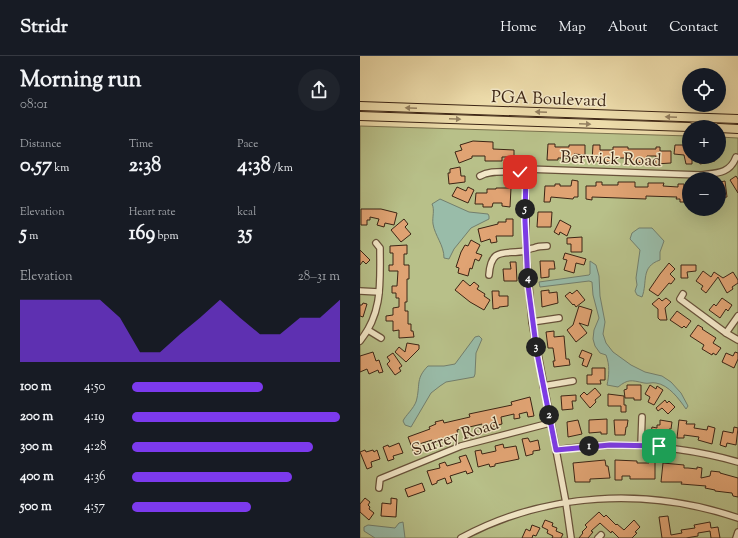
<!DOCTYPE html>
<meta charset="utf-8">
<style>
body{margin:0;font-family:"Sorts Mill Goudy",serif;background:#20242c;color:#f1f3f6;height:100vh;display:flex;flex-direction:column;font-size:15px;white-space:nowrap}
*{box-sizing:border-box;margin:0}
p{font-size:13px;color:#9ea1a6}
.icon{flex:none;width:22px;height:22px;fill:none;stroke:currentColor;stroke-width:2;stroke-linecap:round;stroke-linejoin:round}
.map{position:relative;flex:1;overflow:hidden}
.drawer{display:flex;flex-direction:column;background:#171b24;width:360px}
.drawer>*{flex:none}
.buttons{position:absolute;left:322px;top:12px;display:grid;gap:8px}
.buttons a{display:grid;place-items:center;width:44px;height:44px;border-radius:50%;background:#171b24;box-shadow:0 4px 16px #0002;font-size:20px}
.pin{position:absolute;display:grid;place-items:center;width:34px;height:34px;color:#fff;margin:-17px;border-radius:8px;box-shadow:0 2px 6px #0006}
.km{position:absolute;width:20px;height:20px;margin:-10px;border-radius:50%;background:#222;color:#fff;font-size:11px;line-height:20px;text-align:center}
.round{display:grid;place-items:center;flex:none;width:42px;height:42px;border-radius:21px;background:#20242c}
.summary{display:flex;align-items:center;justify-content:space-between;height:68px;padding:0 20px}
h1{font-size:22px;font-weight:700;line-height:30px}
.metrics{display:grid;grid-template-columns:repeat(3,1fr);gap:6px;height:68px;padding:4px 20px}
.metrics div{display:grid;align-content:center}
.metrics b{font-size:20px;font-weight:700}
.metrics small{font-size:11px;font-weight:400}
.metrics p{font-size:11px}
.chart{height:112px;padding:8px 20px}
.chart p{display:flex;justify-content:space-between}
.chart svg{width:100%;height:72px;margin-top:4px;fill:#7c3aed;opacity:.7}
ul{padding:0 20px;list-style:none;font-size:13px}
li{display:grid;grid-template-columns:64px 48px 1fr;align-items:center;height:30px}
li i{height:10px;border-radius:5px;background:#7c3aed}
header{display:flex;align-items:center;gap:24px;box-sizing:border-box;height:56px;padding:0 20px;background:#171b24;border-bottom:1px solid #363941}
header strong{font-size:19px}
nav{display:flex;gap:22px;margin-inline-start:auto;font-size:14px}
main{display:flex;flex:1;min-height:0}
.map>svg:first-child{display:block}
.green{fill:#b8c089;stroke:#7a724e;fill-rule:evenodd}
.water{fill:#99bca9;stroke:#737f6d}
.building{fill:#e0a373;stroke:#3b2414}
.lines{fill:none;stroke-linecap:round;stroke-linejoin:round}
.minor-casing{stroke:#68523a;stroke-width:8}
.primary-casing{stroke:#3b2414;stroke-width:10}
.minor{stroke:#f3e8c8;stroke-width:5.5}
.primary{stroke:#eddcab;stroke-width:8}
.oneway{fill:#948060}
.route-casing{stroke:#fff;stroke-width:8}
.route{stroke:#7c3aed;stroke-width:5}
.labels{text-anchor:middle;stroke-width:3;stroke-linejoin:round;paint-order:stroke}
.street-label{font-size:17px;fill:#3b2414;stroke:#f3e8c8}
</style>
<header>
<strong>Stridr</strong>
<nav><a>Home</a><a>Map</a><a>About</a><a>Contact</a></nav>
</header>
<main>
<section class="drawer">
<div class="summary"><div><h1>Morning run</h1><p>08:01</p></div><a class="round"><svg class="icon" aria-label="share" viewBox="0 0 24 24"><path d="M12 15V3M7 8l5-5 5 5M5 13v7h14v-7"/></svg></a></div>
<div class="metrics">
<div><p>Distance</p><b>0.57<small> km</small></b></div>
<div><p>Time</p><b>2:38</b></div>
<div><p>Pace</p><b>4:38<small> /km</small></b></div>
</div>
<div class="metrics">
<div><p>Elevation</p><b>5<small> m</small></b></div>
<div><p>Heart rate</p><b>169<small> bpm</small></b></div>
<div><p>kcal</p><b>35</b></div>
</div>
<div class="chart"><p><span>Elevation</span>28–31 m</p>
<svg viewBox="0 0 160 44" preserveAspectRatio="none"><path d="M0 44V6L10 6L20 6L30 6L40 6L50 17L60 38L70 38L80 27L90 17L100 6L110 17L120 27L130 27L140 17L150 17L160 6V44z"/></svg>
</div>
<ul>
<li><b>100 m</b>4:50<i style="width:63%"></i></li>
<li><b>200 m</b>4:19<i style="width:100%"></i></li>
<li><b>300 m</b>4:28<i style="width:87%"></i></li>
<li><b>400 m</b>4:36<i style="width:77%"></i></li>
<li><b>500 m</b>4:57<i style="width:57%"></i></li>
</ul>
</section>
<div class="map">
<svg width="378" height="482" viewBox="0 0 378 482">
<rect width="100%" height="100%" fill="#eddcab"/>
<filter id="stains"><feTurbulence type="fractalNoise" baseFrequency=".005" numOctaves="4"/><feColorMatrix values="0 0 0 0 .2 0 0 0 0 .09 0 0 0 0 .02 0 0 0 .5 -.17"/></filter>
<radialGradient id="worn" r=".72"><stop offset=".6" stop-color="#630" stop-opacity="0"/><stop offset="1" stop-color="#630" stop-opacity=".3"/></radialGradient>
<path class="green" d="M0 70 329 80V101H359V81L378 82V482H0ZM329 123H359V153H329Z"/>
<g class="water">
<path d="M80 143 109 156 128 158 129 160V163L111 172 94 193 89 203 84 202C84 189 75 180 73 168 72 161 75 154 72 148Z"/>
<path d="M279 172H292L304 185 300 196V204C280 211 288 226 282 241L277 239 275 235 277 229 276 222 280 194 270 183 272 177Z"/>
<path d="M230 205 236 209 239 220 240 240 245 266 243 278 246 287 253 296 271 309 285 316 302 320 311 326 321 337 328 350 326 353C319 343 309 329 296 327 292 326 288 328 284 327 271 324 268 323 258 331L247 329C249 320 250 309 246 299L240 297 235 290 233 283 234 274 239 262 233 239 232 226 229 225 180 231 179 226 229 219 230 218Z"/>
<path d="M119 280 122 283 116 297 115 318 114 321 86 326 80 330 71 337 51 371 45 369 43 365 44 363C48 357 56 350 57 342 60 328 56 322 68 310H84L95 308 115 281Z"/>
<polygon points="43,466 45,482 15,482 4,475 4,471 8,469 35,472 39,467"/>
</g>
<g class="building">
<polygon points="113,85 133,86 133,93 154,94 154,101 142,101 142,105 125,105 125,100 112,100 112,102 99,107 95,96 102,94 100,89"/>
<polygon points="188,88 195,88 195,91 209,91 209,89 225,89 225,99 214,98 214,104 209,104 209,102 198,102 198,104 187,104"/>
<polygon points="233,89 240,89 240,94 253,94 253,91 268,91 268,93 296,93 296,91 300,91 300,95 311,95 311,107 295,108 296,100 287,100 287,107 272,106 272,102 256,102 256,106 232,105"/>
<polygon points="315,89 329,89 329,101 332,101 332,108 326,108 324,99 314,98"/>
<polygon points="339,101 354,101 355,105 340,108"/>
<polygon points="100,111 101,120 105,120 105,126 89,128 88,117 90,117 90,113"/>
<polygon points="376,120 378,123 378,137 370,124"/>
<polygon points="212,124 218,125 218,141 214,141 213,143 191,141 190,146 184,146 185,130 195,130 195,128 200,128 200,130 211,130"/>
<polygon points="365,125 367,141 359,142 360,126"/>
<polygon points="236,126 242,126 242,129 258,129 258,126 275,126 275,131 288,131 288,127 304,127 303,130 318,131 318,128 324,128 324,146 320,146 320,143 316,143 317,141 286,140 286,143 232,141 232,144 226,143 226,130 236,130"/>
<polygon points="97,131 106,135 108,131 114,134 108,147 92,140"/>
<polygon points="136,132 151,132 150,151 142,150 142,147 133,147 132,151 123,151 123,148 115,148 116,137 127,137 127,133 136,133"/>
<polygon points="1,153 21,153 37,157 34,169 25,167 24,171 17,169 19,163 10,161 10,164 7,164 7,169 1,169"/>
<polygon points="178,156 192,156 191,171 177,171"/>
<polygon points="44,163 48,168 45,171 51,178 41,186 31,174"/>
<polygon points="146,163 153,163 153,180 136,180 137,186 131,187 130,183 121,186 118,173 138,168 138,166 146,166"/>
<polygon points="200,164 211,170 207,180 200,176 199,179 194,176"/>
<polygon points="222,181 222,196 211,196 211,188 207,188 207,182"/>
<polygon points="111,184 120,189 116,197 122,199 119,205 115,203 112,213 110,212 108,220 98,217 99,212 96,211 101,196 105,189 108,190"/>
<polygon points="47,189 47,198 44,198 44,209 49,209 49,223 47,223 47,246 45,246 45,255 48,255 48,268 51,268 51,275 53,275 54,281 39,282 39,274 33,275 33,265 26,265 26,260 33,259 33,252 39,251 39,242 36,242 36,237 32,237 32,230 37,230 38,215 29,215 29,209 33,209 33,197 30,197 30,190"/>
<polygon points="0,194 10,204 6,208 3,205 0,209"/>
<polygon points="205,197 226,203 224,209 216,207 214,217 204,214 207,204 203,203"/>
<polygon points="180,205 194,205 195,213 189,213 189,221 181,222"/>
<polygon points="150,206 156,206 157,225 144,225 143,213 151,213"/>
<polygon points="309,207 315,213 310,218 315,223 311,228 309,227 298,240 289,234 300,218"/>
<polygon points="321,209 336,209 336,215 327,216 328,222 321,222"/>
<polygon points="343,215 351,221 354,216 363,222 373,216 378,224 378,227 372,231 373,233 367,237 358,221 346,237 341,233 343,230 336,225"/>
<polygon points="103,224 110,230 114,226 119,230 117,233 125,238 124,240 130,244 124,254 110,246 95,234"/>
<polygon points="189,234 189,237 197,236 198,247 182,251 181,235"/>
<polygon points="217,234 225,244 216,251 214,248 213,249 205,240 210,236 212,238"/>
<polygon points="132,235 139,235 139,240 148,240 148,250 139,251 139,252 133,253"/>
<polygon points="299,242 302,245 306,242 311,246 305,252 307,264 300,264 298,262 298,253 292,248"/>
<polygon points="362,242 372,249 368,255 366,253 360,262 349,254 354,248 356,250"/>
<polygon points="3,247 7,248 3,261 0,260 0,249 2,249"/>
<polygon points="219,250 232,254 228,270 219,267 227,277 216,286 207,274 213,269"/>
<polygon points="317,255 331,265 326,272 324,270 322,272 310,264"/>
<polygon points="338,269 343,272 342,273 356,282 353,287 361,292 356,299 353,297 352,299 342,293 344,289 330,280"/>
<polygon points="194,275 194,281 204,280 206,303 209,303 210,309 194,311 193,305 195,305 193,292 188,292 186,276"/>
<polygon points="47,287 59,289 59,293 46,306 35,296 39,291 45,296"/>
<polygon points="222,294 232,298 227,311 222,309 224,303 219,301"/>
<polygon points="13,296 16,305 19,304 23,316 19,317 18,314 9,318 7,313 0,316 0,300"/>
<polygon points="375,296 378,297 378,303 374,312 362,306 366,297 373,300"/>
<polygon points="33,297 42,310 39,312 41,315 35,319 27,308 30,305 27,301"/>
<polygon points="232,312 245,312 245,324 240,324 241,328 227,328 227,319 232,319"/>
<polygon points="267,329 281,329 281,344 274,344 274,342 265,342 264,334 267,333"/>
<polygon points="290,329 296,333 297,330 303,334 294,349 288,346 290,341 285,338"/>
<polygon points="235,332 241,339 235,344 236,346 230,352 220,340 224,336 227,339"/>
<polygon points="248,338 264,340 264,349 266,349 266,356 261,356 261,350 248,350"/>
<polygon points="216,339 216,345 212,345 213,353 202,354 201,340"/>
<polygon points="170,341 174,360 168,361 167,356 159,358 160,362 154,363 154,358 141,361 142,368 130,371 123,373 122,368 97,374 98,379 89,381 90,382 84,385 83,382 73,386 72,384 59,388 62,394 54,397 48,381 70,373 69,371 76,368 75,366 83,364 84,367 110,361 109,358 152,349 151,346"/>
<polygon points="305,344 307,347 309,345 315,351 308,358 302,352 298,355 296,352"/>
<polygon points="247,363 247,378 241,378 241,376 229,377 229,364"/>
<polygon points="218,364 222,378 208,381 207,366"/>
<polygon points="254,364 268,364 267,371 266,371 265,379 255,379"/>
<polygon points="300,364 312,366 311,373 309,373 308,380 291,377 292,371 297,372 297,369 300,369"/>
<polygon points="319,364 327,365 326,368 335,368 334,372 347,374 348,370 355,372 352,388 338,384 339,381 324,379 324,382 317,382"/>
<polygon points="374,371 378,372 376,389 367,387 366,391 360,389 363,375 373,377"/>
<polygon points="168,382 170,386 178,384 180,394 173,395 173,398 166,400 162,383"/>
<polygon points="39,387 43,397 33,400 34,403 28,405 23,391 28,389 29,391"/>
<polygon points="143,388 144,392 156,390 159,403 135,408 135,410 130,411 129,408 118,411 115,395 121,394 122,398 136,395 135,390"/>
<polygon points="5,394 6,396 13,394 14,396 17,394 20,403 11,406 12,411 7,413 0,396"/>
<polygon points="106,399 113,416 107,418 106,415 90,420 92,426 87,428 85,422 77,425 77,427 72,429 67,415 80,412 79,408 85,406 87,410 101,406 99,401"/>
<polygon points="245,404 246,410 248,410 250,422 230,423 230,426 215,426 213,407"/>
<polygon points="255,404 277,405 277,407 289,407 289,405 295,405 295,423 270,423 270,420 262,420 262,424 255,424"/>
<polygon points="303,407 324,409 324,412 328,412 337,413 337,411 342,412 341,422 350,420 351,415 360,416 360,417 378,422 378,441 373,440 372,437 355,435 355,434 345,432 346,430 321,428 322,426 301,426"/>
<polygon points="62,427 65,435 48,441 45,433"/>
<polygon points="5,442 10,446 8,449 10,451 9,453 14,457 9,464 0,456 0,448"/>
<polygon points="31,442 37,443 36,461 21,460 22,447 31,448"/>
<polygon points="239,456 244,461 246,459 256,469 257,468 264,474 274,464 280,471 275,476 277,477 272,482 259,482 252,475 251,477 240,467 231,475 233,476 228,482 219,482 223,477 222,476 227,471 225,469"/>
<polygon points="308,460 311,479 322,477 321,474 335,472 334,469 350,466 351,472 358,471 360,482 351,482 350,475 338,477 338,480 326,482 302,482 299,461"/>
<polygon points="185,464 193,467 192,470 197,472 196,475 203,478 201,482 192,482 193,480 187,477 188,474 182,471"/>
<polygon points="172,469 180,472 176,480 173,479 172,482 162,482 166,473 170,475"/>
</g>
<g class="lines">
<g class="minor-casing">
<g id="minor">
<polyline points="166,113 166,195 172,266 206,447 211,482"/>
<path d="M120 120C134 112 151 119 166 113L341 119C356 117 370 118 376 101"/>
<path d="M129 219C131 190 145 199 165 195 168 194 171 192 174 192 178 190 183 190 187 190"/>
<polyline points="0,235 19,236"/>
<polyline points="323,238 320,243 366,277 378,284"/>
<polyline points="172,266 199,262"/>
<polyline points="8,274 21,282"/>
<polyline points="366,277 378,260"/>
<path d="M0 285C23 257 20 226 20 192L16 187"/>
<polyline points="183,330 213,325"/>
<polyline points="281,389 282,361"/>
<path d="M196 394C257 385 318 389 378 406"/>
<polyline points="19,432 20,423 101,390 190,367"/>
<path d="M101 482C186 436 287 431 378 462"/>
<polyline points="238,482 241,479"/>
<polyline points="376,482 378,476"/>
</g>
</g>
<g class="primary-casing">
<g id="primary">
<polyline points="0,50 378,63"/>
<polyline points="0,60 329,71"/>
<polyline points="359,72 378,73"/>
</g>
</g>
<use href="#minor" class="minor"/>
<use href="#primary" class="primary"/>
</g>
<defs><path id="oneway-solid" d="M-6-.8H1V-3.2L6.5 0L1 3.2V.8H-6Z"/></defs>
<g class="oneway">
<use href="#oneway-solid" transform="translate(51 52) rotate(-178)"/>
<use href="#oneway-solid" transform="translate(181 56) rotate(-178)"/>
<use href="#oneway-solid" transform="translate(311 61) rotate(-178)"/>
<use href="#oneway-solid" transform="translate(95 63) rotate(2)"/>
<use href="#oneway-solid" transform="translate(225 68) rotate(2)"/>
</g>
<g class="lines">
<g class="route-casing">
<polyline id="route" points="160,116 166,113 165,165 168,229 177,297 196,394 250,389 299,390"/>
</g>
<use href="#route" class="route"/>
</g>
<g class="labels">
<g class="street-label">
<text transform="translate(189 42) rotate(2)" y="6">PGA Boulevard</text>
<text transform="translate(251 102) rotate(2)" y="6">Berwick Road</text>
<text transform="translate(95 380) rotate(-18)" y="6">Surrey Road</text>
</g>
</g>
<rect width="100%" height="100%" filter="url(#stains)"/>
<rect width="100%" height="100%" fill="url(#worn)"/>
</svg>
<div class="buttons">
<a><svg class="icon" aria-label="locate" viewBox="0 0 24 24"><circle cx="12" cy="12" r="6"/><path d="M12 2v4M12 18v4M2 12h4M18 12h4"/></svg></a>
<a>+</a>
<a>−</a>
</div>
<div class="pin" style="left:299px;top:390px;background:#1e9e55"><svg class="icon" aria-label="arrive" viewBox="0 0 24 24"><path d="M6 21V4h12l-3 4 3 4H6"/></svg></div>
<div class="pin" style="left:160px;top:116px;background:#d93025"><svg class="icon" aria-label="check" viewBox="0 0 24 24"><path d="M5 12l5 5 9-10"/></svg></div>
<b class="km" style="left:229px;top:390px">1</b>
<b class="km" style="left:189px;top:359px">2</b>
<b class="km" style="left:176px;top:291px">3</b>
<b class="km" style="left:168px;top:222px">4</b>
<b class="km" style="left:165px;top:153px">5</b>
</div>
</main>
